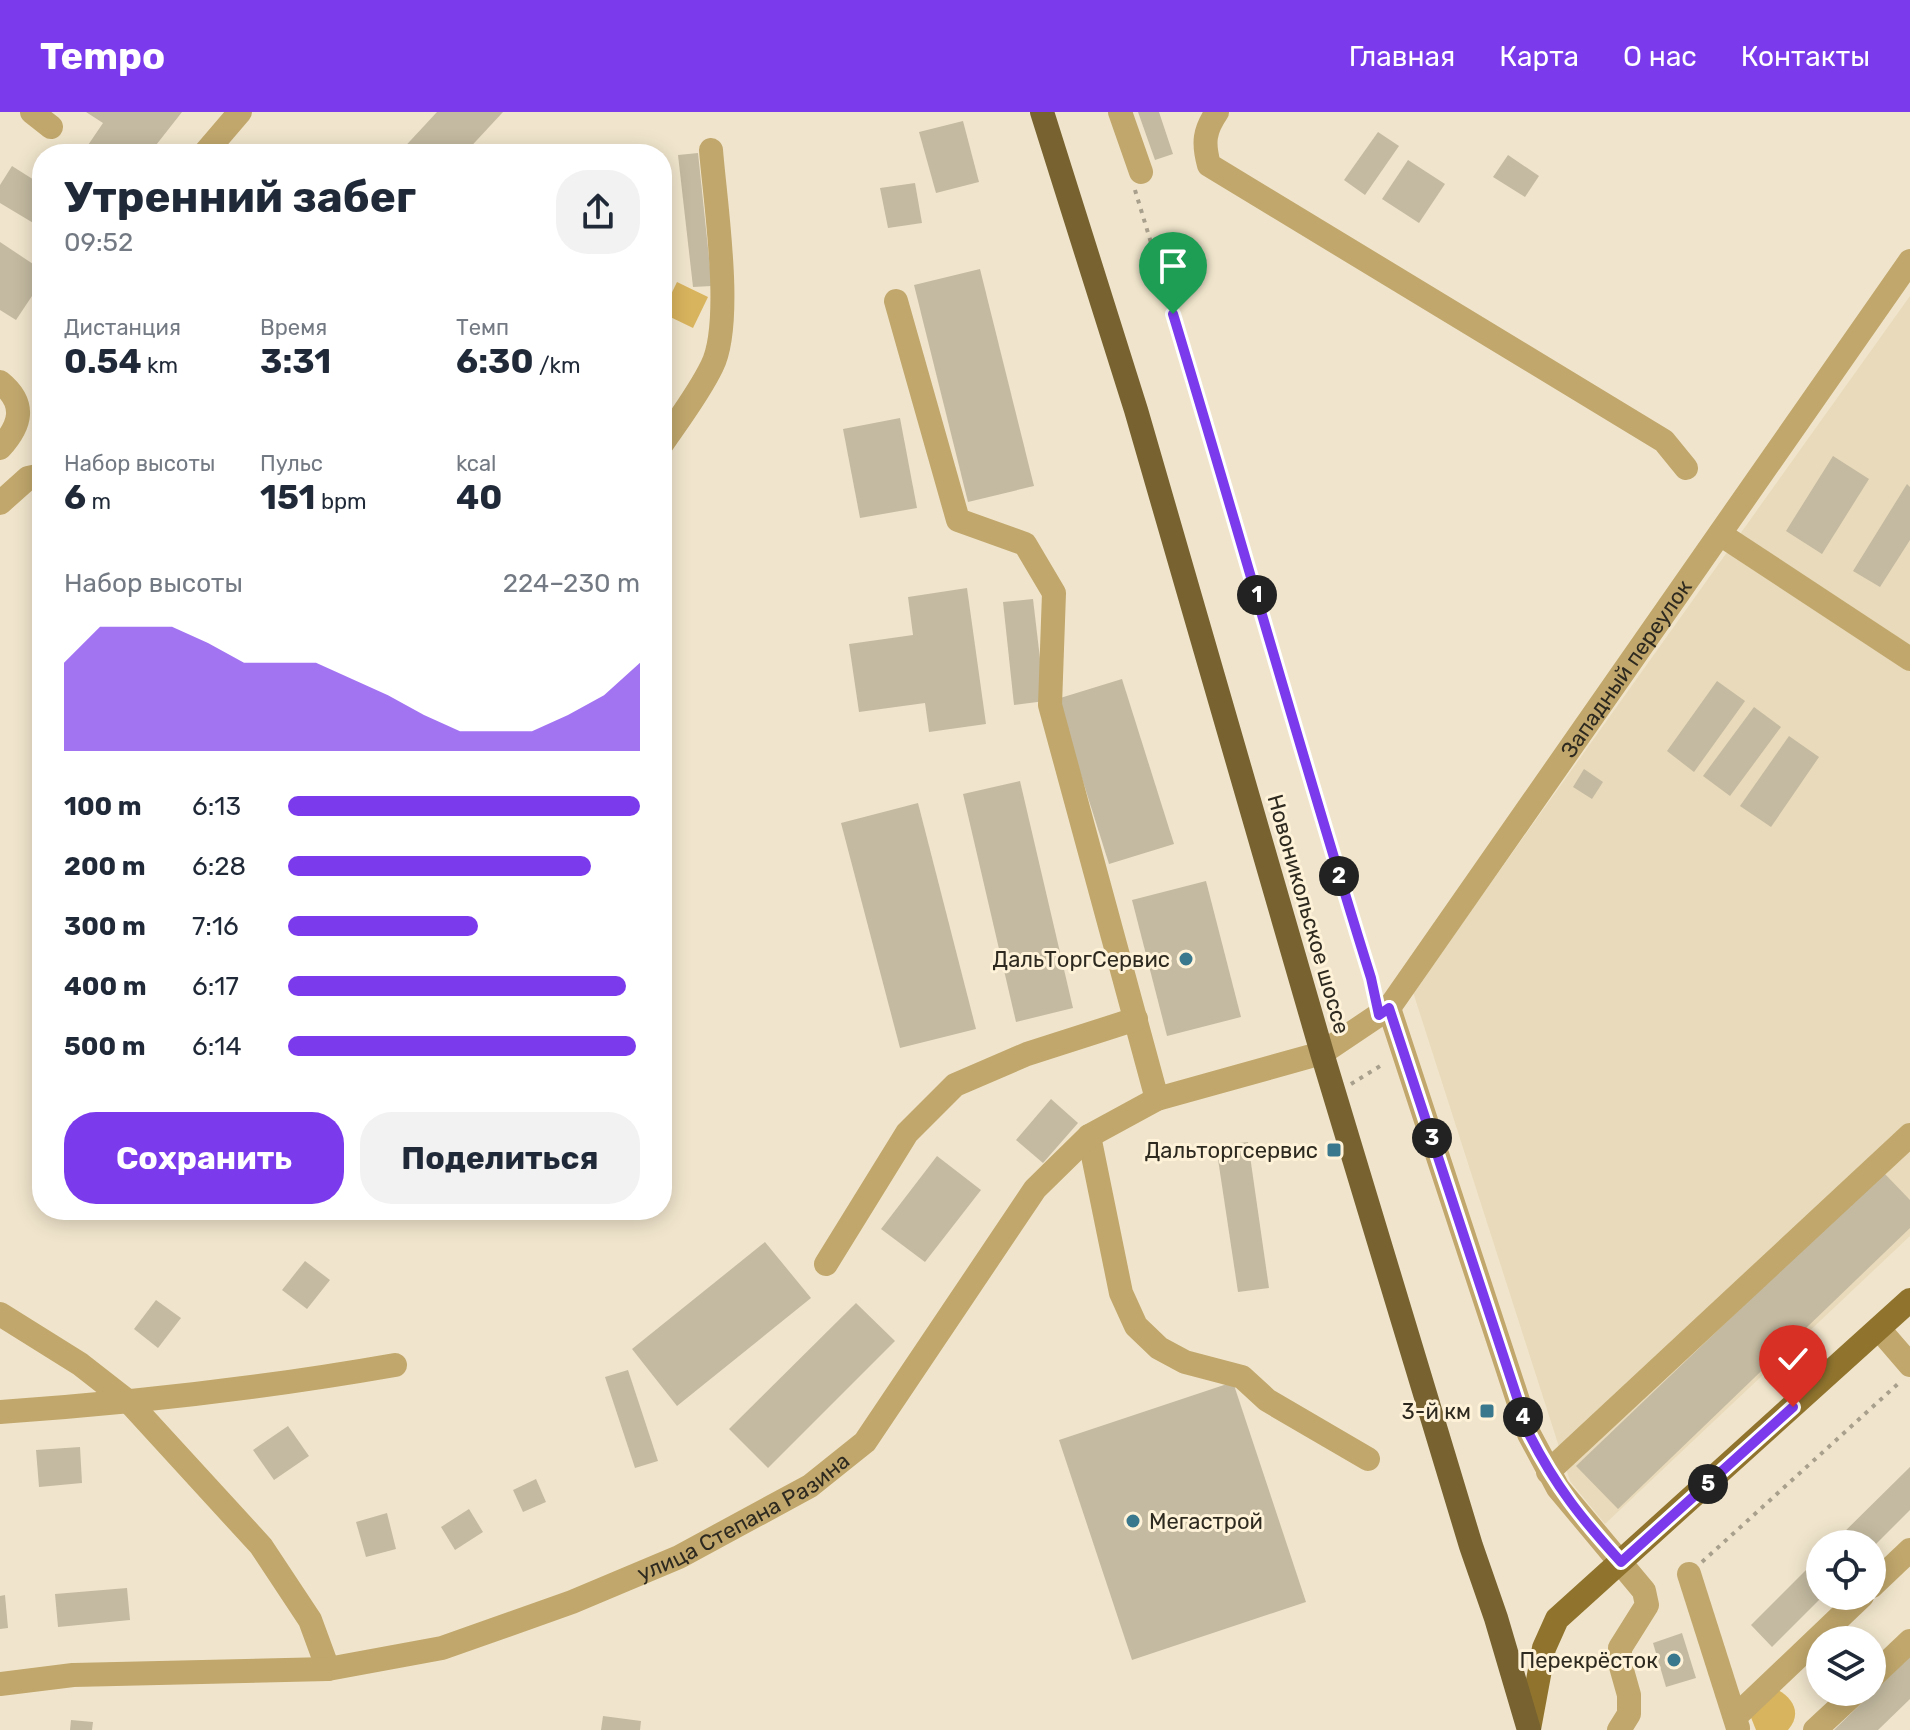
<!DOCTYPE html>
<html lang="ru">
<meta charset="utf-8">
<style>
body{margin:0;font-family:Rubik,sans-serif;background:#f2f2f3;color:#1f2937;height:100vh;display:flex;flex-direction:column;font-size:30px;white-space:nowrap}
*{box-sizing:border-box;margin:0}
p{font-size:26px;color:#747a83}
.icon{flex:none;width:44px;height:44px;fill:none;stroke:currentColor;stroke-width:2;stroke-linecap:round;stroke-linejoin:round}
.map{position:relative;flex:1;overflow:hidden}
.side{position:absolute;left:32px;top:32px;width:640px;height:1076px;display:flex;flex-direction:column;background:#fff;border-radius:32px;box-shadow:0 4px 20px #0003}
.side>*{flex:none}
.tools{position:absolute;left:1806px;top:1418px;display:grid;gap:16px}
.tools a{display:grid;place-items:center;width:80px;height:80px;border-radius:50%;background:#fff;box-shadow:0 4px 20px #0003;font-size:40px}
.pin{position:absolute;display:grid;place-items:center;width:68px;height:68px;color:#fff;margin:-82px -34px;border-radius:50% 50% 50% 0;rotate:-45deg;box-shadow:0 0 8px #0007}
.pin .icon{rotate:45deg}
.km{position:absolute;width:40px;height:40px;margin:-20px;border-radius:50%;background:#222;color:#fff;font-size:22px;line-height:40px;text-align:center}
.round{display:grid;place-items:center;flex:none;width:84px;height:84px;border-radius:32px;background:#f2f2f3}
.head{display:flex;align-items:center;justify-content:space-between;height:136px;padding:0 32px}
h1{font-size:44px;font-weight:700;line-height:60px}
.stats{display:grid;grid-template-columns:repeat(3,1fr);gap:12px;height:136px;padding:8px 32px}
.stats div{display:grid;align-content:center}
.stats b{font-size:34px;font-weight:700}
.stats small{font-size:22px;font-weight:400}
.stats p{font-size:22px}
.chart{height:224px;padding:16px 32px}
.chart p{display:flex;justify-content:space-between}
.chart svg{width:100%;height:144px;margin-top:8px;fill:#7c3aed;opacity:.7}
.button{display:flex;gap:16px;margin-top:auto;padding:16px 32px}
.button a{flex:1;height:92px;border-radius:32px;background:#7c3aed;color:#fff;font-size:32px;font-weight:700;line-height:92px;text-align:center}
.button a+a{background:#f2f2f3;color:#1f2937}
ul{padding:0 32px;list-style:none;font-size:26px}
li{display:grid;grid-template-columns:128px 96px 1fr;align-items:center;height:60px}
li i{height:20px;border-radius:10px;background:#7c3aed}
header{display:flex;align-items:center;gap:48px;box-sizing:border-box;height:112px;padding:0 40px;background:#7c3aed;color:#fff}
header strong{font-size:38px}
nav{display:flex;gap:44px;margin-inline-start:auto;font-size:28px}
.map>svg:first-child{display:block}
.built{fill:#e8daba}
.green{fill:#d9b45e}
.building{fill:#c4baa1}
.lines{fill:none;stroke-linecap:round;stroke-linejoin:round}
.path{stroke:#a89f8c;stroke-width:4;stroke-dasharray:4 6;stroke-linecap:butt}
.minor{stroke:#c1a76c;stroke-width:24}
.major{stroke:#90742e;stroke-width:24}
.highway{stroke:#786330;stroke-width:24}
.route-casing{stroke:#fff;stroke-width:16}
.route{stroke:#7c3aed;stroke-width:10}
.poi-dot{fill:#3a788e;stroke:#fef2d9;stroke-width:3}
.labels{text-anchor:middle;stroke-width:6;stroke-linejoin:round;paint-order:stroke}
.street-label{font-size:22px;fill:#2e2a20;stroke:#fef2d9}
.poi-label{font-size:22px;fill:#2e2a20;stroke:#fef2d9;text-anchor:end}
</style>
<header>
<strong>Tempo</strong>
<nav><a>Главная</a><a>Карта</a><a>О нас</a><a>Контакты</a></nav>
</header>
<div class="map">
<svg width="1910" height="1618" viewBox="0 0 1910 1618">
<rect width="100%" height="100%" fill="#f0e5cc"/>
<polygon class="built" points="1910,184 1910,1124 1605,1412 1570,1369 1413,880"/>
<g class="green">
<polygon points="677,170 708,185 693,216 662,201"/>
<path d="M1776 1577C1794 1586 1802 1602 1788 1618H1756L1748 1598Z"/>
</g>
<g class="building">
<polygon points="86,0 182,0 149,42 82,42 103,11"/>
<polygon points="437,0 503,0 464,42 398,42"/>
<polygon points="1138,0 1159,0 1173,42 1155,48"/>
<polygon points="963,9 979,70 936,81 919,20"/>
<polygon points="1378,20 1399,34 1365,83 1344,68"/>
<polygon points="698,41 712,174 693,175 678,43"/>
<polygon points="1508,43 1539,64 1525,85 1493,65"/>
<polygon points="1408,48 1445,72 1419,111 1382,87"/>
<polygon points="12,54 42,73 42,101 35,112 0,91 0,73"/>
<polygon points="915,71 922,111 888,116 880,76"/>
<polygon points="0,130 42,158 42,169 16,208 0,198"/>
<polygon points="980,157 1034,374 968,390 914,173"/>
<polygon points="900,306 917,396 860,406 843,317"/>
<polygon points="1833,344 1869,367 1822,442 1786,419"/>
<polygon points="1907,372 1910,375 1910,428 1880,475 1853,459"/>
<polygon points="967,476 986,612 929,620 925,591 859,600 849,532 913,523 908,485"/>
<polygon points="1033,487 1045,589 1014,593 1003,490"/>
<polygon points="1122,567 1174,732 1109,752 1057,587"/>
<polygon points="1717,569 1745,589 1694,660 1667,639"/>
<polygon points="1754,595 1781,615 1730,684 1703,664"/>
<polygon points="1789,624 1819,645 1771,715 1740,694"/>
<polygon points="1584,657 1603,670 1592,687 1573,675"/>
<polygon points="1020,669 1073,896 1016,910 963,682"/>
<polygon points="918,691 976,917 900,936 841,711"/>
<polygon points="1206,769 1241,905 1167,924 1132,788"/>
<polygon points="1051,987 1078,1011 1043,1051 1016,1028"/>
<polygon points="1248,1030 1269,1176 1238,1180 1216,1034"/>
<polygon points="937,1044 981,1078 925,1150 881,1117"/>
<polygon points="1883,1060 1910,1088 1910,1116 1618,1397 1576,1354"/>
<polygon points="765,1130 811,1186 677,1294 632,1237"/>
<polygon points="305,1149 330,1168 307,1197 282,1178"/>
<polygon points="156,1188 181,1206 158,1236 134,1217"/>
<polygon points="856,1191 895,1229 768,1356 729,1317"/>
<polygon points="628,1258 658,1349 635,1356 605,1265"/>
<polygon points="1233,1270 1306,1490 1132,1548 1059,1328"/>
<polygon points="288,1314 309,1344 274,1368 253,1338"/>
<polygon points="80,1335 82,1371 39,1375 36,1338"/>
<polygon points="1910,1355 1910,1398 1872,1436 1872,1432 1832,1432"/>
<polygon points="536,1367 546,1390 523,1400 513,1378"/>
<polygon points="469,1397 483,1420 455,1438 441,1415"/>
<polygon points="387,1401 396,1437 366,1445 356,1410"/>
<polygon points="1820,1444 1820,1484 1823,1484 1772,1535 1751,1513"/>
<polygon points="127,1476 130,1508 58,1515 55,1482"/>
<polygon points="5,1483 8,1516 0,1517 0,1484"/>
<polygon points="1682,1521 1696,1566 1666,1575 1653,1531"/>
<polygon points="1910,1544 1910,1587 1878,1618 1834,1618"/>
<polygon points="603,1604 641,1609 640,1618 601,1618"/>
<polygon points="71,1608 93,1610 92,1618 70,1618"/>
</g>
<g class="lines">
<g class="path">
<polyline points="1135,78 1236,411 1299,635 1375,882"/>
<polyline points="1351,972 1385,951"/>
<polyline points="1702,1450 1900,1270"/>
</g>
<g class="minor">
<polyline points="32,0 51,15"/>
<polyline points="1120,0 1141,60"/>
<path d="M1217 0C1204 19 1203 31 1209 53L1664 329 1686 356"/>
<polyline points="204,42 240,0"/>
<polyline points="896,189 958,408 1025,432 1054,481 1050,593 1157,987"/>
<path d="M0 270C27 292 21 313 0 336"/>
<path d="M662 332C679 307 699 281 712 254 734 210 715 90 711 38"/>
<polyline points="0,391 28,366 42,363"/>
<polyline points="1720,422 1910,547"/>
<polyline points="1389,896 1529,1322 1558,1376 1644,1479 1647,1493 1620,1536 1620,1551 1629,1583 1629,1602 1619,1618"/>
<polyline points="1089,1024 1121,1181 1136,1214 1159,1236 1185,1250 1242,1265 1267,1288 1368,1347"/>
<polyline points="826,1152 907,1021 955,973 1027,942 1136,907"/>
<polyline points="0,1202 80,1252 130,1291 261,1434 310,1508 328,1557"/>
<polyline points="1879,1217 1910,1253"/>
<path d="M0 1300C133 1291 264 1276 395 1253"/>
<polyline points="1548,1360 1910,1023"/>
<polyline points="1689,1462 1738,1616"/>
<polyline points="1872,1474 1910,1438"/>
<polyline points="1872,1565 1910,1529"/>
<path id="s1" d="M0 1572 73 1563 328 1557 442 1536 572 1490 679 1445 810 1374 865 1330 1035 1077 1089 1024 1157 987 1322 941 1389 896 1910 149"/>
<polyline points="1735,1605 1862,1484"/>
<polyline points="1815,1618 1856,1580"/>
</g>
<polyline class="major" points="1529,1617 1544,1536 1557,1507 1910,1188"/>
<polyline class="highway" points="1042,0 1136,298 1322,941 1471,1434 1496,1506 1529,1618"/>
</g>
<g class="lines">
<g class="route-casing">
<path id="route" d="M1173 202C1240 423 1302 646 1371 866L1379 903 1389 896 1529 1322C1556 1375 1581 1406 1621 1450L1793 1295"/>
</g>
<use href="#route" class="route"/>
</g>
<g class="poi-dot">
<circle cx="1186" cy="847" r="8"/>
<rect x="1326" y="1030" width="16" height="16" rx="4"/>
<rect x="1479" y="1291" width="16" height="16" rx="4"/>
<circle cx="1133" cy="1409" r="8"/>
<circle cx="1674" cy="1548" r="8"/>
</g>
<g class="labels">
<g class="street-label">
<text dy="8" stroke="none"><textPath href="#s1" startOffset="2042">Западный переулок</textPath></text>
<text transform="translate(1309 802) rotate(74)" y="8">Новоникольское шоссе</text>
<text dy="8" stroke="none"><textPath href="#s1" startOffset="774">улица Степана Разина</textPath></text>
</g>
<g class="poi-label">
<text x="1170" y="855">ДальТоргСервис</text>
<text x="1318" y="1046">Дальторгсервис</text>
<text x="1471" y="1307">3-й км</text>
<text x="1149" y="1417" text-anchor="start">Мегастрой</text>
<text x="1658" y="1556">Перекрёсток</text>
</g>
</g>
</svg>
<div class="tools">
<a><svg class="icon" aria-label="locate" viewBox="0 0 24 24"><circle cx="12" cy="12" r="6"/><path d="M12 2v4M12 18v4M2 12h4M18 12h4"/></svg></a>
<a><svg class="icon" aria-label="layers" viewBox="0 0 24 24"><path d="M12 4l9 5-9 5-9-5zM3 14l9 5 9-5"/></svg></a>
</div>
<div class="pin" style="left:1173px;top:202px;background:#1e9e55"><svg class="icon" aria-label="arrive" viewBox="0 0 24 24"><path d="M6 21V4h12l-3 4 3 4H6"/></svg></div>
<div class="pin" style="left:1793px;top:1295px;background:#d93025"><svg class="icon" aria-label="check" viewBox="0 0 24 24"><path d="M5 12l5 5 9-10"/></svg></div>
<b class="km" style="left:1257px;top:483px">1</b>
<b class="km" style="left:1339px;top:764px">2</b>
<b class="km" style="left:1432px;top:1026px">3</b>
<b class="km" style="left:1523px;top:1305px">4</b>
<b class="km" style="left:1708px;top:1372px">5</b>
<section class="side">
<div class="head"><div><h1>Утренний забег</h1><p>09:52</p></div><a class="round"><svg class="icon" aria-label="share" viewBox="0 0 24 24"><path d="M12 15V3M7 8l5-5 5 5M5 13v7h14v-7"/></svg></a></div>
<div class="stats">
<div><p>Дистанция</p><b>0.54<small> km</small></b></div>
<div><p>Время</p><b>3:31</b></div>
<div><p>Темп</p><b>6:30<small> /km</small></b></div>
</div>
<div class="stats">
<div><p>Набор высоты</p><b>6<small> m</small></b></div>
<div><p>Пульс</p><b>151<small> bpm</small></b></div>
<div><p>kcal</p><b>40</b></div>
</div>
<div class="chart"><p><span>Набор высоты</span>224–230 m</p>
<svg viewBox="0 0 160 44" preserveAspectRatio="none"><path d="M0 44V17L10 6L20 6L30 6L40 11L50 17L60 17L70 17L80 22L90 27L100 33L110 38L120 38L130 38L140 33L150 27L160 17V44z"/></svg>
</div>
<ul>
<li><b>100 m</b>6:13<i style="width:100%"></i></li>
<li><b>200 m</b>6:28<i style="width:86%"></i></li>
<li><b>300 m</b>7:16<i style="width:54%"></i></li>
<li><b>400 m</b>6:17<i style="width:96%"></i></li>
<li><b>500 m</b>6:14<i style="width:99%"></i></li>
</ul>
<div class="button"><a>Сохранить</a><a>Поделиться</a></div>
</section>
</div>
